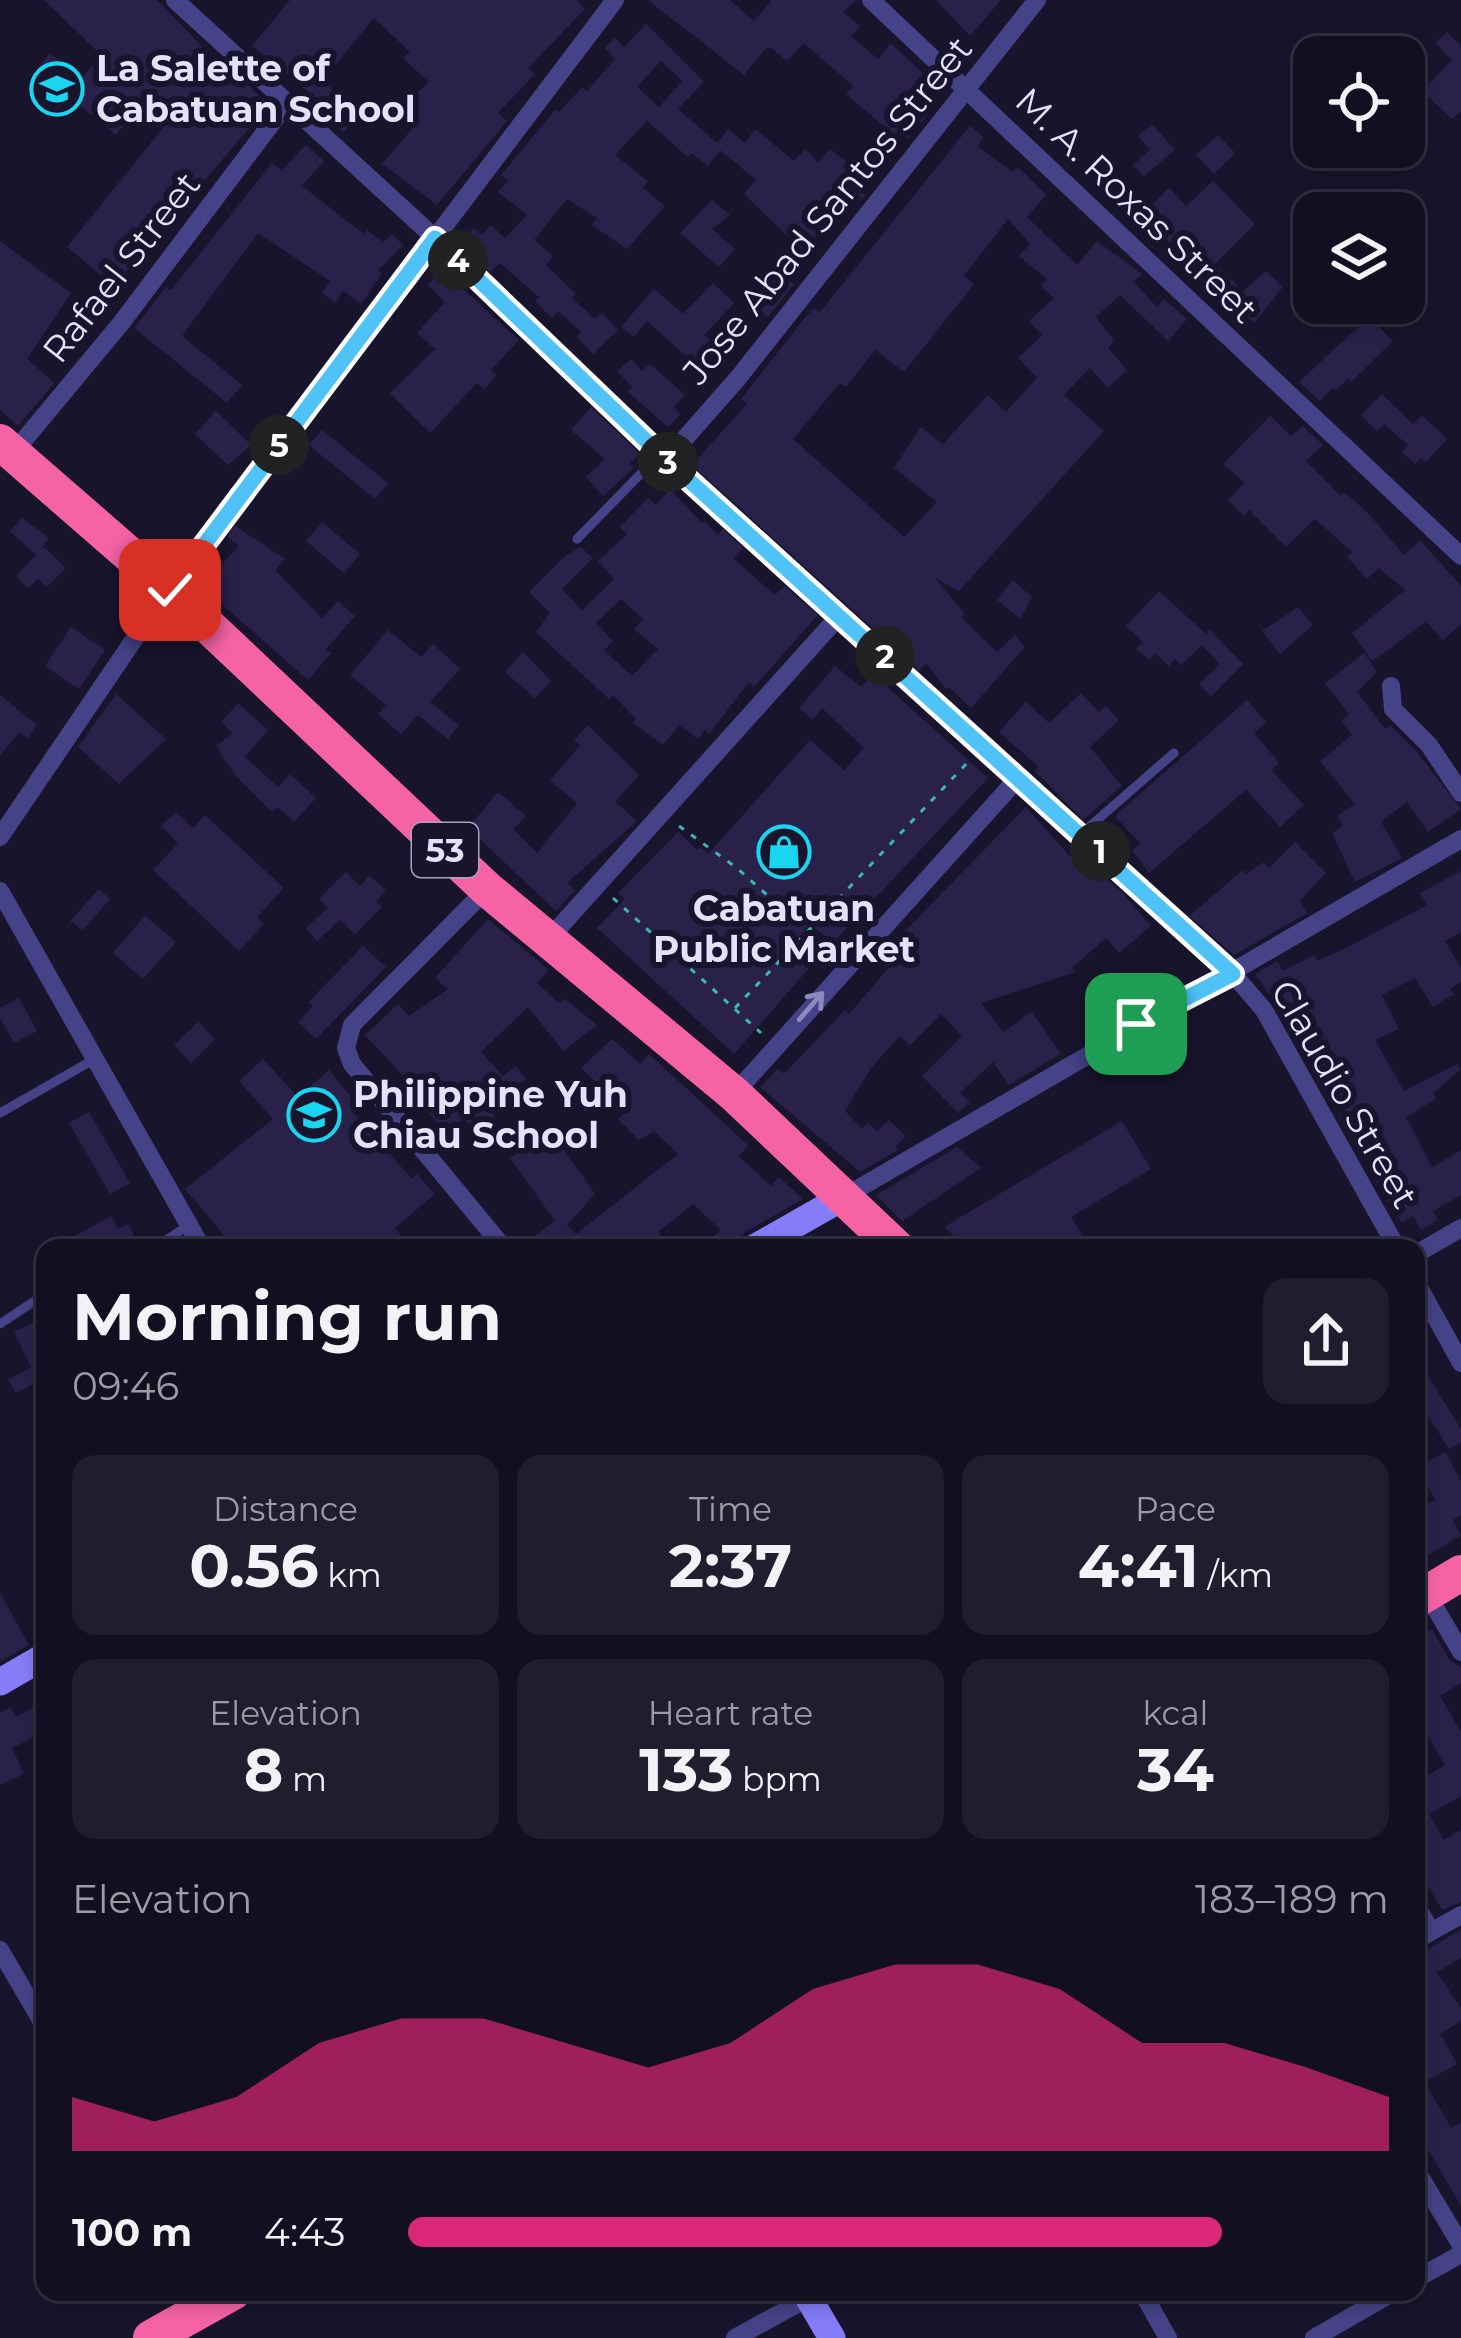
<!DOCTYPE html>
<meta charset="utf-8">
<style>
body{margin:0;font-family:Montserrat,sans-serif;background:#1f1d2e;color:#f1f3f6;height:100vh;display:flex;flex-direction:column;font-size:45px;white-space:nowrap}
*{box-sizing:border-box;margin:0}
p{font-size:39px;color:#9c9ca5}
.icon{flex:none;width:66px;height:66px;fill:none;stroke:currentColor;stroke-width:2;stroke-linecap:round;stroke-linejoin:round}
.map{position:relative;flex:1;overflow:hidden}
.side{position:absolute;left:36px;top:1239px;width:1389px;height:1062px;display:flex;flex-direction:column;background:#120f21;border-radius:24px;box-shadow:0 6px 18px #0003,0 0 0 3px #312f3f}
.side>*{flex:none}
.buttons{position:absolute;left:1293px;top:36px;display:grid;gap:24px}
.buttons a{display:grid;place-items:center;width:132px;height:132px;border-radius:24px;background:#120f21;box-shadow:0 6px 18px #0003,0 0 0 3px #312f3f;font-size:60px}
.pin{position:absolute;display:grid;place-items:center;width:102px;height:102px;color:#fff;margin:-51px;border-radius:24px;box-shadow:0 6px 18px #0006}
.km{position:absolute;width:60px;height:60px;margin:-30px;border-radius:50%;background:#222;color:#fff;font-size:33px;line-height:60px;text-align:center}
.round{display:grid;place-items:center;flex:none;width:126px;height:126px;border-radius:24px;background:#1f1d2e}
.summary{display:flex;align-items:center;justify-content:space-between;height:204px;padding:0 36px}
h1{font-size:66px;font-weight:700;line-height:90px}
.stats{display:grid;grid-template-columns:repeat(3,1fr);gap:18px;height:204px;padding:12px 36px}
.stats div{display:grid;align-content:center;border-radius:24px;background:#1f1d2e;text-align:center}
.stats b{font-size:60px;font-weight:700}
.stats small{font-size:33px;font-weight:400}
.stats p{font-size:33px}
.chart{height:336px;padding:24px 36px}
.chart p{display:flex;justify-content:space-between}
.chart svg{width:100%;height:216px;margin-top:12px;fill:#db2777;opacity:.7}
ul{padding:0 36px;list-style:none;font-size:39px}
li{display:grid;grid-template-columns:192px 144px 1fr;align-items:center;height:90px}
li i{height:30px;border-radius:15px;background:#db2777}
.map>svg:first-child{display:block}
.building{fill:#2a214b;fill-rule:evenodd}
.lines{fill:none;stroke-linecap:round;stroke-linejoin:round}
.path{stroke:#3ab7b3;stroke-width:3;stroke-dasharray:6 9;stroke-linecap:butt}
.lane{stroke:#464287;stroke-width:9}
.street{stroke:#464287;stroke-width:18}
.secondary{stroke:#847df7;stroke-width:27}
.highway{stroke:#f563a5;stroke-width:36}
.oneway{stroke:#8d89bc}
.route-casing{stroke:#fff;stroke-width:24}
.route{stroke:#4fc3f7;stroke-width:15}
.labels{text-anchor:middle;stroke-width:12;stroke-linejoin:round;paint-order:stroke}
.shield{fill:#18142c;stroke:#a7a3be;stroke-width:3}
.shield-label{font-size:33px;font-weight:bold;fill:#e4e0fd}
.poi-label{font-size:36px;font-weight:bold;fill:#e4e0fd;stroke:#18142c;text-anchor:start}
.street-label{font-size:36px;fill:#e4e0fd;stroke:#18142c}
</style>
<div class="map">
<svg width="1461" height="2338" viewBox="0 0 1461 2338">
<rect width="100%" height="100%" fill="#18142c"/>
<g class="building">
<polygon points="44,0 157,0 243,89 247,84 269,105 114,286 67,247 170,119 145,98 116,135 37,70 50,53 81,79 101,55"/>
<polygon points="290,0 576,0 585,9 528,68 535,74 498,113 507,121 437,205 382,164 416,124 402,107 429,82 403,58 410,52 374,18 323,80 359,117 343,132 326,115 331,110 252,46"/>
<polygon points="648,0 730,0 754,21 772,0 856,0 843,12 860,26 851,36 878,59 891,43 936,86 928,94 938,103 908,138 899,130 894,135 846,94 853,86 804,43 787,61 770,47 764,50 744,75"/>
<polygon points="936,0 1001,0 970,36"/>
<path d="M646 24 704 82 678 109 717 143 728 129 745 143 755 129 794 161 805 149 818 162 830 149 867 176 858 188 865 195 830 231 825 225 802 250 744 194 756 180 720 150 708 166 692 153 688 157 647 121 615 155 648 181 643 188 665 206 627 249 592 225 597 218 567 199 534 240 553 256 546 265 576 294 572 298 595 319 602 313 618 330 593 354 577 337 581 332 558 311 552 318 535 301 539 297 500 263 490 272 460 243 474 228 481 235 491 225 505 238 527 215 498 192 508 181 501 175 556 109 559 112 582 87 587 91 615 59 605 48 615 38 624 47ZM661 61 682 81 659 107 637 87Z"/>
<polygon points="1447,32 1461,46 1461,111 1452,119 1422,91 1452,60 1435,43"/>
<polygon points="1152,124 1175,150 1144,176 1133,165 1150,150 1138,136"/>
<path d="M970 126 984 138 977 146 1013 172 1018 167 1046 195 1027 217 1077 265 1097 241 1142 274 1134 282 1157 307 1164 299 1187 319 1168 341 1120 295 1096 317 1114 341 1108 348 1127 370 1108 388 1090 368 1064 395 1104 431 959 591 934 577 965 614 961 617 997 652 1015 635 1025 647 971 708 949 687 946 689 926 663 919 670 692 465 747 404 741 399 804 319 814 308 819 313ZM1008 219 1030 244 1019 256 1047 279 1041 286 1054 298 1029 321 1042 335 1018 358 1037 378 1006 412 988 395 943 444 921 427 894 468 937 502 904 537 793 439 840 383 846 387 875 350 904 372 974 284 964 276Z"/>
<polygon points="1218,135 1235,153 1214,174 1196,155"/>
<polygon points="306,145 324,161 302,186 364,234 367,230 384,242 392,234 403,245 378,270 382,273 361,304 343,291 335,303 322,293 330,281 258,233 182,336 242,385 227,403 134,328 166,287 171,290 272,163 282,170"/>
<polygon points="1213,181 1255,224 1215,264 1243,291 1266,271 1283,287 1254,323 1151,225 1158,218 1148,208 1169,188 1186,206"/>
<polygon points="712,200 730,215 712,229 735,249 719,267 680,233"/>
<polygon points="0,241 71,293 27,359 54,383 18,426 0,410"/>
<polygon points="773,268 794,284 768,317 743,299 763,273 766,276"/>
<polygon points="441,269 519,340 491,370 497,375 484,389 477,383 430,433 390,393 435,349 417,333 445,302 428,285"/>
<polygon points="713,283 734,303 704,335 716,345 697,366 647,321 634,337 621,327 654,289 683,314"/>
<polygon points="1369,317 1393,341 1351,382 1347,379 1336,390 1333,387 1320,401 1299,382"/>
<polygon points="631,359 642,371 650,364 685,395 674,407 681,414 668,427 628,392 632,387 617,371"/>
<polygon points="1382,394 1413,424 1422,415 1447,439 1426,462 1421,458 1415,464 1402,452 1408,445 1384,424 1377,431 1361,415"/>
<polygon points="591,407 640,454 630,463 634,468 603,496 586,477 605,459 571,430"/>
<polygon points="216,411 251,445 228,465 195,434"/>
<polygon points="1270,416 1291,436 1303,426 1323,445 1306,461 1341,496 1344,492 1367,512 1404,555 1420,540 1461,586 1461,624 1443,640 1426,622 1372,661 1352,633 1405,590 1379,568 1367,579 1347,557 1352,552 1315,519 1286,547 1249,510 1244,516 1228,500 1245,483 1223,464"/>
<polygon points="322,430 388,483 375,499 309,445"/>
<path d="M670 489 702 523 705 521 718 535 723 529 743 548 734 559 775 595 785 586 818 615 754 687 749 682 709 734 705 730 698 739 679 725 663 745 633 723 636 719 613 695 609 699 536 632 550 613 529 592 564 557 581 547 593 558 562 589 582 610 614 579 598 561 627 534 620 527 648 498 656 505ZM621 599 643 619 634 629 658 649 632 676 604 650 613 641 596 623Z"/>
<polygon points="22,518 49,538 40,551 44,547 66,568 47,587 38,579 28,588 16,576 36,555 10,531"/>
<polygon points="322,522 360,554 344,573 306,541"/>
<polygon points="235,526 285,559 275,570 322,618 338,601 355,616 326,649 331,653 308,680 201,586 239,546 227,536"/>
<polygon points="1013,580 1032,597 1020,619 997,600"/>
<polygon points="1159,591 1206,634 1210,630 1243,664 1211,696 1199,684 1220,664 1202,645 1181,665 1175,659 1169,666 1155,653 1149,660 1136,649 1143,642 1126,626"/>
<polygon points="1298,607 1313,625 1280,654 1262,631"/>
<polygon points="71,627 105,650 79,689 45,666"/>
<polygon points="388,630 421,657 433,644 460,669 430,702 459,725 448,739 418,715 401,734 378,714 386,705 350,675"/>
<polygon points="523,652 551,681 535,698 505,672"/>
<polygon points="1364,653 1377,672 1357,692 1385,729 1390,725 1416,751 1461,809 1428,832 1407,802 1381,822 1402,858 1355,882 1332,833 1343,826 1337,816 1355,804 1320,761 1352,735 1341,721 1349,714 1325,683"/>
<polygon points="835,666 861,687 873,674 988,778 833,943 810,924 790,946 811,966 734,1054 597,928 625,899 618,893 678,832 697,850 701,847 708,854 810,740 844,770 864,748 822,708 813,720 799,708"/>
<polygon points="1081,693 1099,712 1106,706 1119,720 1090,747 1122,786 1083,820 1035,771 1039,767 999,732 1026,702 1049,723"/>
<polygon points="116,694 166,739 119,784 78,747"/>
<polygon points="0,695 37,725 28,739 20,732 0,755"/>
<polygon points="1247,700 1266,722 1254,733 1279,763 1271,770 1304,805 1280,827 1246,790 1149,873 1132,850 1141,844 1115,816"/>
<polygon points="238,703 268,730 245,757 278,787 290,774 316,798 294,822 278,807 272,812 236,776 216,746 233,733 221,722"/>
<polygon points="588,725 639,775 615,802 637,821 567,883 575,890 556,911 468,828 498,792 526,816 513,829 537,853 577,803 550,781 580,745 574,740"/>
<polygon points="1026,807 1075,862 1079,859 1120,890 1151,926 1119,953 1106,938 1072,968 1075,972 981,1003 1003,1032 1032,1012 1061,1054 1009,1085 993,1062 960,1093 970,1102 958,1113 922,1076 962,1036 941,1014 910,1045 900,1036 871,1068 845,1111 862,1129 868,1123 877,1131 889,1120 906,1136 895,1147 898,1150 860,1172 760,1087 778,1069 784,1074 845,1010 849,1014 912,941 903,933"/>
<polygon points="176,812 193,828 205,815 284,888 257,917 264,924 239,951 153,870 178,843 161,826"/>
<polygon points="1295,842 1326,873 1300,900 1307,913 1234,955 1189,916 1243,870 1246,874 1264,862 1269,868"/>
<polygon points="1461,871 1461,932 1445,941 1461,968 1461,982 1450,989 1454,994 1433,1007 1415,978 1382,995 1399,1029 1375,1040 1404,1091 1458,1064 1461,1069 1433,1093 1436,1099 1406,1117 1432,1167 1461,1150 1461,1195 1433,1211 1438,1220 1421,1230 1413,1216 1402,1223 1368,1169 1374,1166 1359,1138 1353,1141 1339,1117 1347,1113 1325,1074 1317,1077 1298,1043 1303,1041 1287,1008 1281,1011 1255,974 1277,961 1283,971 1314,955 1317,961 1348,947 1427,905 1420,893"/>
<polygon points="346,872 360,886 369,876 386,890 376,902 382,907 355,934 340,920 317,941 306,928 328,908 319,899"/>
<polygon points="99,889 110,899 83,930 70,921"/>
<polygon points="145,916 176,942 143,979 113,953"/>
<polygon points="488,919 549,970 537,983 559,1003 565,999 597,1025 563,1051 528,1007 481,1052 503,1076 516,1066 526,1079 512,1089 506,1082 483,1102 509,1136 490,1151 464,1118 447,1134 418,1101 410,1107 400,1092 411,1084 365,1035 398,1004 409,1016 448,989 435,978"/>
<polygon points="363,946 386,967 316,1039 298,1022 313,1006 309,1003 317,993"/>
<polygon points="19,998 37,1031 14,1043 0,1018 0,1008"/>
<polygon points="198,1022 215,1039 191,1063 174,1045"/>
<polygon points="612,1039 640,1064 649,1054 748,1145 739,1156 771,1186 779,1177 803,1199 745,1232 732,1248 699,1248 721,1230 693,1204 658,1232 670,1248 544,1248 535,1236 555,1221 510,1158 550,1130 595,1194 567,1225 576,1234 678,1154 654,1131 639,1140 618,1119 625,1113 616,1100 581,1068"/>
<polygon points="263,1059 298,1097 329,1070 357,1104 350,1109 412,1179 417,1174 435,1194 395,1228 411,1248 335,1248 327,1240 317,1248 235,1248 185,1189 273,1119 239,1081"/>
<polygon points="89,1112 130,1183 110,1194 69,1123"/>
<polygon points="1122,1121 1151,1169 1071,1217 1087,1243 1078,1248 1032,1248 1028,1242 1019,1248 968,1248 944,1227"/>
<polygon points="957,1147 981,1168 902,1221 876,1195"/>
<polygon points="111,1216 118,1229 128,1224 141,1248 53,1248"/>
<polygon points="45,1317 45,1398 37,1382 16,1393 8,1380 31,1367 14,1332"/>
<polygon points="1416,1357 1461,1429 1461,1442 1449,1449 1423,1408 1416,1412"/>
<polygon points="1445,1452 1461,1481 1461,1515 1453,1520 1461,1535 1416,1563 1416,1511 1435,1500 1417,1467"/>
<polygon points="0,1593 29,1645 1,1661 0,1658"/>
<polygon points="1432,1629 1449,1659 1461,1668 1461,1683 1440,1696 1461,1732 1461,1796 1429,1814 1444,1840 1461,1830 1461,1902 1442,1910 1416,1864 1416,1782 1445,1765 1426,1732 1416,1738 1416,1638"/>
<polygon points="45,1700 45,1731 12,1748 24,1774 0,1785 0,1713 11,1707 16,1717"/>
<polygon points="1461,1930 1461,1958 1437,1972 1461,2009 1461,2021 1440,2034 1457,2064 1425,2082 1451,2128 1461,2123 1461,2206 1416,2129 1416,1956"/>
</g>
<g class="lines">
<g class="path">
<polyline points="679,826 737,868 833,954"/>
<polyline points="613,898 761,1033"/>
<polyline points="735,1008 969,761"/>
</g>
<g class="lane">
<polyline points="577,539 660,454"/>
<polyline points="1081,834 1174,753"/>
<polyline points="0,1113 93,1060"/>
<polyline points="154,1248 189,1225"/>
<polyline points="0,1324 45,1294"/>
</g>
<g class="street">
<polyline points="175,0 435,238 660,454 1233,974 1264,1010 1397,1248"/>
<polyline points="871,0 1461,556"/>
<polyline points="9,458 122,322 287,103"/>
<polyline points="666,460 738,378 1037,0"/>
<polyline points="1391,686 1393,709 1429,745 1461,793"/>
<polyline points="0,837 152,613 615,0"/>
<polyline points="487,889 352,1025 346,1048 352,1064 504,1248"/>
<polyline points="0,891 202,1248"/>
<polyline points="546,942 840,615"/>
<polyline points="734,1094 1018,778"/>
<polyline points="842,1198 1461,839"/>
<polyline points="1416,1254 1461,1228"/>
<polyline points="1416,1282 1461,1363"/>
<polyline points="1427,1594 1461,1652"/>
<polyline points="1416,1905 1431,1931"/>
<polyline points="1416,1940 1461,1915"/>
<polyline points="0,1950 45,2027"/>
<polyline points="1416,2170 1461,2245"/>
<polyline points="1416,2279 1461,2254"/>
<polyline points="1142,2292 1168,2338"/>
<polyline points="735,2338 815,2294"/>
<polyline points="1314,2338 1394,2292"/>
</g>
<g class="secondary">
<polyline points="754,1248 842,1198"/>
<polyline points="0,1682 45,1656"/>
<polyline points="805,2292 832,2338"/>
</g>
<g class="highway">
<polyline points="0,442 170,590 487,889 734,1094 897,1248"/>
<polyline points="1416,1600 1461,1573"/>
<polyline points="151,2338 233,2292"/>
</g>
</g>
<defs><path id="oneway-shaft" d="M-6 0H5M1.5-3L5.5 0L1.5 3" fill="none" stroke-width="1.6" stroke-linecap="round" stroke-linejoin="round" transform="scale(3)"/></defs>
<use class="oneway" href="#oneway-shaft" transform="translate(811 1006) rotate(-49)"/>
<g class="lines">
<g class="route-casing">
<polyline id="route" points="170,590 435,238 660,454 1233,974 1136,1024"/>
</g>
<use href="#route" class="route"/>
</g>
<defs>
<g id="school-ring" transform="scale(2.7)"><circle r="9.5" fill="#18142c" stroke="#19d5f0" stroke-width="1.5"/><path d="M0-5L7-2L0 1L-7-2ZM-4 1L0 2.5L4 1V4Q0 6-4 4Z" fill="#19d5f0"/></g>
<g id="shop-ring" transform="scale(2.7)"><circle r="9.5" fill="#18142c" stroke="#19d5f0" stroke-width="1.5"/><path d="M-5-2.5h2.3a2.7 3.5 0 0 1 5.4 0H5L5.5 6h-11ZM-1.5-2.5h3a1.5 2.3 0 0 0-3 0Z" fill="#19d5f0"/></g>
</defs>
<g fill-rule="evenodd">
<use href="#school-ring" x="57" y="89"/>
<use href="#shop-ring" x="784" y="852"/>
<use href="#school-ring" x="314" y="1115"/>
</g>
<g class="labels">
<rect class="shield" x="412" y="823" width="66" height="54" rx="9"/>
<g class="shield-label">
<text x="445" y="862">53</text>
</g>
<g class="poi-label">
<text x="96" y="81">La Salette of<tspan x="96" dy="41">Cabatuan School</tspan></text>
<text x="784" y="921" text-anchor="middle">Cabatuan<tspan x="784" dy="41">Public Market</tspan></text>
<text x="353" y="1107">Philippine Yuh<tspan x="353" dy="41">Chiau School</tspan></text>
</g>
<g class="street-label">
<text transform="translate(1137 205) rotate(44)" y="13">M. A. Roxas Street</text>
<text transform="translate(827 210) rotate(-51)" y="13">Jose Abad Santos Street</text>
<text transform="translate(121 267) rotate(-52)" y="13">Rafael Street</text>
<text transform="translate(1345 1094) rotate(60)" y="13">Claudio Street</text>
</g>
</g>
</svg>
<div class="buttons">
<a><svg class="icon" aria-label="locate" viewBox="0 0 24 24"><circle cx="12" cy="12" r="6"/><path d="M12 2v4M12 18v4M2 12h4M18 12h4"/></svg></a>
<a><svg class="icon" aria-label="layers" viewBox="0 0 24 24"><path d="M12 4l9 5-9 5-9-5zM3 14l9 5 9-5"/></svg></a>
</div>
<div class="pin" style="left:1136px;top:1024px;background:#1e9e55"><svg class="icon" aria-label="arrive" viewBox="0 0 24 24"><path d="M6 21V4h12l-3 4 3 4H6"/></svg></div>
<div class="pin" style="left:170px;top:590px;background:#d93025"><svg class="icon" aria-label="check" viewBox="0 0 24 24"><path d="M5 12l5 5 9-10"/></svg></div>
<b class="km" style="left:1100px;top:851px">1</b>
<b class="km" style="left:885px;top:656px">2</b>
<b class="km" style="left:668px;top:462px">3</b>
<b class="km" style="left:458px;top:260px">4</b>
<b class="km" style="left:279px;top:445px">5</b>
<section class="side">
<div class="summary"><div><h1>Morning run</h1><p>09:46</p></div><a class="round"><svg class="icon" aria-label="share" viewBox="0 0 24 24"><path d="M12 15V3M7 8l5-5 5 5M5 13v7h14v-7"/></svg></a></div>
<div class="stats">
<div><p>Distance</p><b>0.56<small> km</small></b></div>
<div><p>Time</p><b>2:37</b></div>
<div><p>Pace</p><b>4:41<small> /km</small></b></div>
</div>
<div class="stats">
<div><p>Elevation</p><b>8<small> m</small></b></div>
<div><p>Heart rate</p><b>133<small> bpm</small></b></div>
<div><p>kcal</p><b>34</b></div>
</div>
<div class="chart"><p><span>Elevation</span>183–189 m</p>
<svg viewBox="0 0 160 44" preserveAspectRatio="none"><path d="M0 44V33L10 38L20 33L30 22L40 17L50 17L60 22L70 27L80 22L90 11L100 6L110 6L120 11L130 22L140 22L150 27L160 33V44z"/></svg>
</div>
<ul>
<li><b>100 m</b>4:43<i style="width:83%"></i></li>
</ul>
</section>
</div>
